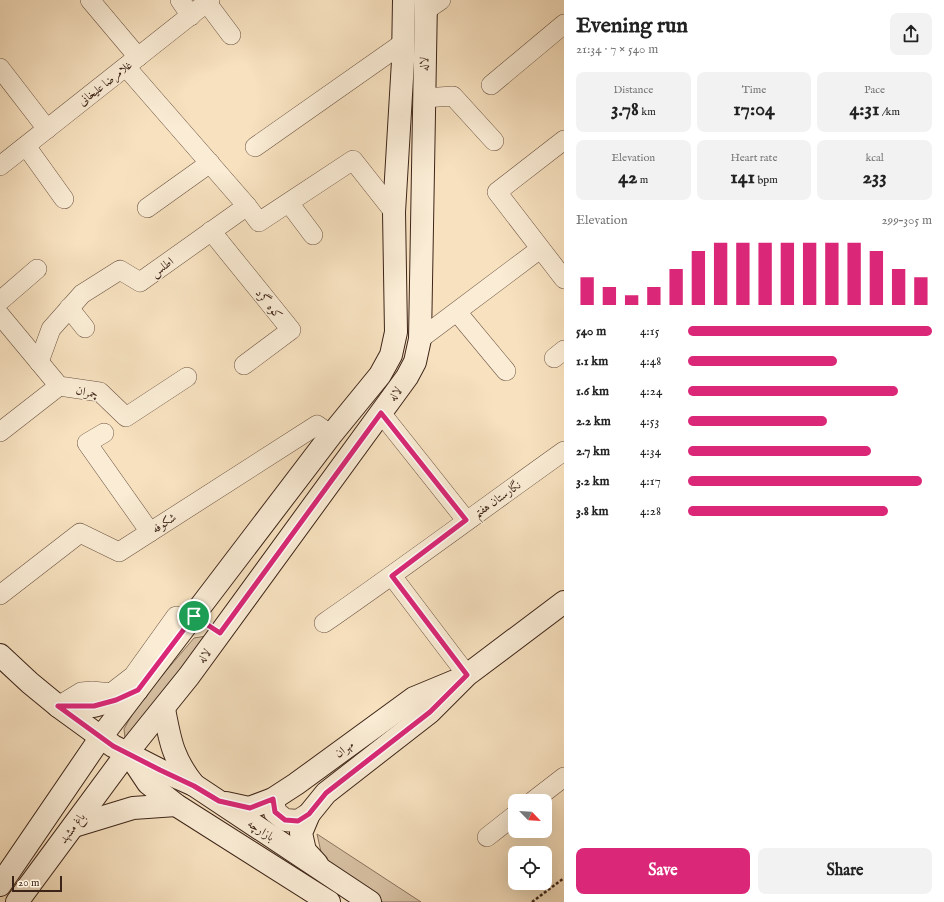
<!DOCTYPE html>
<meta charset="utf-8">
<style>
body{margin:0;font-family:"IM FELL English",Amiri,serif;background:#f2f2f2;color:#222;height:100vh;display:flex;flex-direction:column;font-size:15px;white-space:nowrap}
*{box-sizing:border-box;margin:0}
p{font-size:13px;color:#767676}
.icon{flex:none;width:22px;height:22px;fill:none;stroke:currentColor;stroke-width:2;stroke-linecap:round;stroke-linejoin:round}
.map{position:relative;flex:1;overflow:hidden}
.drawer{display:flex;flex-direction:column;background:#fff;width:380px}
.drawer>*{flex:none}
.needle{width:26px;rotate:115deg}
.tools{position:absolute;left:508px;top:794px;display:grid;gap:8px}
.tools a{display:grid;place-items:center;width:44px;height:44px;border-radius:8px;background:#fff;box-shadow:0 4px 16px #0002;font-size:20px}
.scale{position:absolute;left:12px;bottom:10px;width:50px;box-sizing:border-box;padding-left:4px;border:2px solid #3d2418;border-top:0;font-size:11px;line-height:14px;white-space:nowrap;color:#3d2418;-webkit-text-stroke:3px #faecd5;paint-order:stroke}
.pin{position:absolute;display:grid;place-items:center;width:34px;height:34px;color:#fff;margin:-17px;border:2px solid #fff;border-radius:50%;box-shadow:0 1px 4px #0007}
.round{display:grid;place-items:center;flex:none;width:42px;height:42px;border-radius:8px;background:#f2f2f2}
.overview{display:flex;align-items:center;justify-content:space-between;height:68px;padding:0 12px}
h1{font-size:22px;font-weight:800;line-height:30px}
.metrics{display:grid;grid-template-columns:repeat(3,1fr);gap:6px;height:68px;padding:4px 12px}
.metrics div{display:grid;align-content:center;border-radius:8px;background:#f2f2f2;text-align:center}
.metrics b{font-size:20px;font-weight:800}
.metrics small{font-size:11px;font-weight:400}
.metrics p{font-size:11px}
.chart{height:112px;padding:8px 12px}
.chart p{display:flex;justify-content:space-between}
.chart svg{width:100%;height:72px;margin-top:4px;stroke:#db2777;stroke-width:6}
.action{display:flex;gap:8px;margin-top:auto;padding:8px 12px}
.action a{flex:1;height:46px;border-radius:8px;background:#db2777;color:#fff;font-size:16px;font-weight:800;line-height:46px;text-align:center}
.action a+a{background:#f2f2f2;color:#222}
ul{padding:0 12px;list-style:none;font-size:13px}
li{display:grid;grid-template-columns:64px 48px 1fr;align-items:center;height:30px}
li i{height:10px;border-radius:5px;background:#db2777}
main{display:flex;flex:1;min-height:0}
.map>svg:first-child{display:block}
.green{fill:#d7c1a3;stroke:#8a725e}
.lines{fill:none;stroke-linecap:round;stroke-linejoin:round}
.minor-casing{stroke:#6c5342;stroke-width:20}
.tertiary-casing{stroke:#6c5342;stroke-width:24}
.secondary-casing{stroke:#3d2418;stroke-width:24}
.path{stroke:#3d2418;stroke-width:2.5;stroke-dasharray:3 2;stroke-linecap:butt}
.minor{stroke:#faecd5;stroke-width:19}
.tertiary{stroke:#faecd5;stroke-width:22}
.secondary{stroke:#faecd5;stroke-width:22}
.route-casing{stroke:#fff;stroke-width:8}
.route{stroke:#db2777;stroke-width:5}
.labels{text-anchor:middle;stroke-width:3;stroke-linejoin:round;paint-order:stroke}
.street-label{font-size:12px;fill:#3d2418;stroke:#faecd5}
</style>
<main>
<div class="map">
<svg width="564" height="902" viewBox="0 0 564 902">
<rect width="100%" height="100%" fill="#f7e1bf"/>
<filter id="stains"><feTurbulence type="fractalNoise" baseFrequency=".005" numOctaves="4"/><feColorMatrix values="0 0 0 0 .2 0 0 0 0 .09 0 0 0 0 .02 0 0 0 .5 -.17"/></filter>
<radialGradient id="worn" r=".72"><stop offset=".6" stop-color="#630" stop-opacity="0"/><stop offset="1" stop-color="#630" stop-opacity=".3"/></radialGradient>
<g class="green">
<polygon points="206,636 136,730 125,738 124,729 138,704 194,638"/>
<polygon points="317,834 421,902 383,902 323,861"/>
</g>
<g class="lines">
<g class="minor-casing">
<g id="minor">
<polyline points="90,0 138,57"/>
<polyline points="180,0 191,16"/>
<polyline points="207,3 231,35"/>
<polyline points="425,11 441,0"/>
<polyline points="126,67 247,206"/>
<polyline points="0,68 47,129"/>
<polyline points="491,85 564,24"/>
<polyline points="424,98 453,96 494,141"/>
<polyline points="564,140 497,192 564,279"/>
<polyline points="26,146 64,199"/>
<polyline points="255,147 403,43"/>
<polyline points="0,166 210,0"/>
<polyline points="289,203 313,235"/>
<polyline points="147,208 210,163"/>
<polyline points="211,231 291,330 244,365"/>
<polyline points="0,301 37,269"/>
<polyline points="69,308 85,328"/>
<polyline points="457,312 506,371"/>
<polyline points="0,315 59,386 100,392 126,417 187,377"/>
<polyline points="420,339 540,249"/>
<polyline points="554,358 564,350"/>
<polyline points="39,362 51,329 82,294 120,270 140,282 247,206 259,222 353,160 394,212"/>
<polyline points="381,413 466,520"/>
<polyline points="0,432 59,386"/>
<polyline points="104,433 87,443 150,532"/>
<polyline points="392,576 467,675"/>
<polyline points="0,595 80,533 119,552 317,425 331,435"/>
<path d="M324 623C405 567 484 508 564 451"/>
<polyline points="58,706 81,692 92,691 111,693 133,676 176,616"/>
<polyline points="533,801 564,777"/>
<polyline points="487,837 515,815"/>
</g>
</g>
<g class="tertiary-casing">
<polyline id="tertiary" points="273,799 275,812 285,820 298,821 309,814"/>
</g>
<g class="secondary-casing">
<g id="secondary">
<polyline points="0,655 30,683 58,706 113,746 160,770 194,785 370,902"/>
<polyline points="58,706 94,706 116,700 137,690"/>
<path d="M164 709C170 741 173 759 194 785"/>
<polyline points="130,756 148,783 176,805 329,902"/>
<polyline points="226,803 249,808 273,799 296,784 414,698 455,681"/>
<polyline points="74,826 133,808 176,805"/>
<polyline points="317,864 305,851 301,833 309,814 326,793 430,712 467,675 564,602"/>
<polyline points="0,885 101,737 331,435 380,375 391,355 396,332 394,212 403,61 404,0"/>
<polyline points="17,902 127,753 189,676 407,377 415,362 420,339 426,0"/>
</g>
</g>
<polyline class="path" points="532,902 564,878"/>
<use href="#minor" class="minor"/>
<use href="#tertiary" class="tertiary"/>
<use href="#secondary" class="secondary"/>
</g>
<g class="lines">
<g class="route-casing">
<polygon id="route" points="381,413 466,520 392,576 467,675 430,712 326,793 309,814 298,821 285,820 275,812 273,799 250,808 219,801 194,786 160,770 113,746 58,706 94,706 116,700 138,690 194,616 220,633"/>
</g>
<use href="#route" class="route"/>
</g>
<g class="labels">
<g class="street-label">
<text transform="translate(424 64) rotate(-89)" y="4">لاله</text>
<text transform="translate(105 83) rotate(-38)" y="4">غلامرضا علیخانی</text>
<text transform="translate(162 267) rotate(-36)" y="4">اطلس</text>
<text transform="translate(269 304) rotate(51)" y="4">کوه گرد</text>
<text transform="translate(87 392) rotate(13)" y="4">چمران</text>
<text transform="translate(395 394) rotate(-54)" y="4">لاله</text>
<text transform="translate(497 499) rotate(-35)" y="4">نگارستان هفتم</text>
<text transform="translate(164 523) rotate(-33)" y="4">شکوفه</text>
<text transform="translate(204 656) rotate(-54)" y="4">لاله</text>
<text transform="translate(344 749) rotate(-36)" y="4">مهران</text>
<text transform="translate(72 828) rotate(-53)" y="4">باغ مشهد</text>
<text transform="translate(261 830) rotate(34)" y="4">بازارچه</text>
</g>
</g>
<rect width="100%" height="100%" filter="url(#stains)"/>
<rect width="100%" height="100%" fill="url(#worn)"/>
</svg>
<div class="tools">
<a><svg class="needle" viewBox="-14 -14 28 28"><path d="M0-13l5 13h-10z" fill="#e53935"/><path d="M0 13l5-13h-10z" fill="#767676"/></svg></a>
<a><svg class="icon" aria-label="locate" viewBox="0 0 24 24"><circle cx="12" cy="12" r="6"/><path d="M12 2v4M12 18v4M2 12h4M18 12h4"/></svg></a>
</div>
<div class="scale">20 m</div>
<div class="pin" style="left:194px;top:616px;background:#1e9e55"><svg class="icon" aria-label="arrive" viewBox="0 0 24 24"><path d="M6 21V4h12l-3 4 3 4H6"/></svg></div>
</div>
<section class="drawer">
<div class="overview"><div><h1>Evening run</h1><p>21:34 · 7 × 540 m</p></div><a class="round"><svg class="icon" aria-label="share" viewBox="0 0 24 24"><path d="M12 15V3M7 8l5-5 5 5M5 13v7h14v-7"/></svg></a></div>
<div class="metrics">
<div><p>Distance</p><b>3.78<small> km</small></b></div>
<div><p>Time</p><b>17:04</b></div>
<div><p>Pace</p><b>4:31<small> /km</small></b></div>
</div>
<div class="metrics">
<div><p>Elevation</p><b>42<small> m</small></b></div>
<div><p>Heart rate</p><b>141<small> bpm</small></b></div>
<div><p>kcal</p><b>233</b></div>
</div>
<div class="chart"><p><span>Elevation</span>299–305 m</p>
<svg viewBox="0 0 160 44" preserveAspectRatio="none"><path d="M5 44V27M15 44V33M25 44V38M35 44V33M45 44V22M55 44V11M65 44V6M75 44V6M85 44V6M95 44V6M105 44V6M115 44V6M125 44V6M135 44V11M145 44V22M155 44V27"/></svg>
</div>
<ul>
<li><b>540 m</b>4:15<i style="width:100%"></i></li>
<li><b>1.1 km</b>4:48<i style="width:61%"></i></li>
<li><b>1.6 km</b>4:24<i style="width:86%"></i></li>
<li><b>2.2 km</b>4:53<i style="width:57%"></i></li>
<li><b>2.7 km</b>4:34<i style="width:75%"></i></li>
<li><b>3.2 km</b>4:17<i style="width:96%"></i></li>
<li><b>3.8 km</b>4:28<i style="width:82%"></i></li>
</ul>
<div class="action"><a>Save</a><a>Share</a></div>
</section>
</main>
